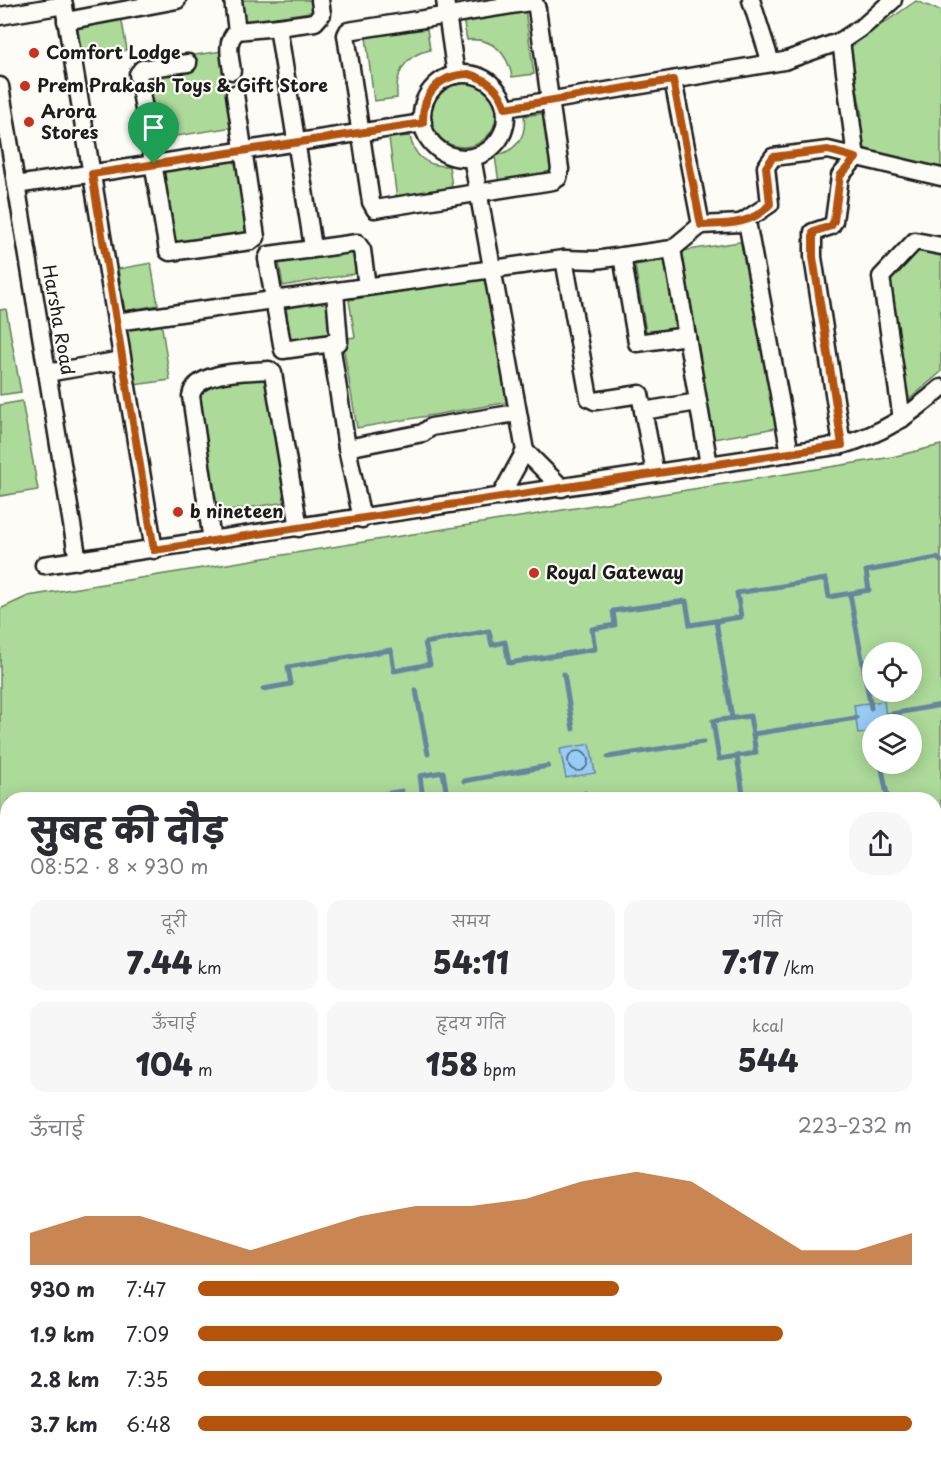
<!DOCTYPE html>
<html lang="hi">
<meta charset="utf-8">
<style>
body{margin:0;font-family:"Playpen Sans","Playpen Sans Deva",sans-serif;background:#f7f7f7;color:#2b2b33;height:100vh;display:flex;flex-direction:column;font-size:22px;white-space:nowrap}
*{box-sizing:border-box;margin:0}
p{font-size:20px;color:#7c7c81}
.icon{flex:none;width:33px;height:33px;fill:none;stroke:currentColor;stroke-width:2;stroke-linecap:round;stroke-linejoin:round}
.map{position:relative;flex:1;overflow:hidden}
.side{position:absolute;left:0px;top:792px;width:942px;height:668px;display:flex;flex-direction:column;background:#fff;border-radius:24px 24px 0 0;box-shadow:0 3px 15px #0003}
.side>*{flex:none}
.controls{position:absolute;left:862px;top:642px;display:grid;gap:12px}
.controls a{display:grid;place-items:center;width:60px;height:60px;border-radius:50%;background:#fff;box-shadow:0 3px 15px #0003;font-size:30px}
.pin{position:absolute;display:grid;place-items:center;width:51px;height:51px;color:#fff;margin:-62px -26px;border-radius:50% 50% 50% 0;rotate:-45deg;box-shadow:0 0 6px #0007}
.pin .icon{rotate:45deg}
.round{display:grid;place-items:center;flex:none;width:63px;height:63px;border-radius:24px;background:#f7f7f7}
.headline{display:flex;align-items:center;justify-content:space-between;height:102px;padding:0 30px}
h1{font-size:33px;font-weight:800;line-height:45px}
.metrics{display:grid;grid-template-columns:repeat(3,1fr);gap:9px;height:102px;padding:6px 30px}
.metrics div{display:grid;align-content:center;border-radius:15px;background:#f7f7f7;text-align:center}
.metrics b{font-size:30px;font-weight:800}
.metrics small{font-size:16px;font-weight:400}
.metrics p{font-size:16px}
.chart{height:168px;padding:12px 30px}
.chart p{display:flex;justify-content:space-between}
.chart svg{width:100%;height:108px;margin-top:6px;fill:#b45309;opacity:.7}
ul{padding:0 30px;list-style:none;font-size:20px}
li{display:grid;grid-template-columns:96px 72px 1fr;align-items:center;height:45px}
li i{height:15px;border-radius:8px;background:#b45309}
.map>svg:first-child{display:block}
.green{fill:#acda99;stroke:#647b5a;stroke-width:1.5;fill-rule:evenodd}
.water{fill:#97ccf5;stroke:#66869e;stroke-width:1.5}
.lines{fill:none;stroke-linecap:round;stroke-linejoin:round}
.shore{stroke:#4d6273;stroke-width:1.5}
.stream{stroke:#66869e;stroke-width:5}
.street-casing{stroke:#1c1c1c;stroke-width:21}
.street{stroke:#fdfcf7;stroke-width:16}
.route-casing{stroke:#fff;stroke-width:12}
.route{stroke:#b45309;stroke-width:8}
.poi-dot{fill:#c8321e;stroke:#fdfcf7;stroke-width:2}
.labels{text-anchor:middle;stroke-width:4.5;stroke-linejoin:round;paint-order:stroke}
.poi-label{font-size:18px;font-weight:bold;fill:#1c1c1c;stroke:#fdfcf7;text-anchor:start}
.street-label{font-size:18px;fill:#1c1c1c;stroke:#fdfcf7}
</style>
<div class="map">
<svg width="941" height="1459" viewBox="0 0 941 1459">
<rect width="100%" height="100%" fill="#fdfcf7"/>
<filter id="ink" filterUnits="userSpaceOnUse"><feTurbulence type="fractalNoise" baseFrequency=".0167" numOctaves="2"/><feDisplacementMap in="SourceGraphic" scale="12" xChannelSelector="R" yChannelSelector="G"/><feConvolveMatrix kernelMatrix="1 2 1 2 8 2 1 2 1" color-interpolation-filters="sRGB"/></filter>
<g filter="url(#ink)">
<g class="green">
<polygon points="240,0 315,0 317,11 244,22"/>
<polygon points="916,1 941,11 941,170 853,152 862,116 849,47"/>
<path d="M525 10 534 74 512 77C508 53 492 37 467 40L463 19Z"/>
<polygon points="121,16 127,50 82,58 76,24"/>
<path d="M427 29 430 50C404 55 395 74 397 98L374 101 366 37Z"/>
<polygon points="222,51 234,127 151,140 139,63"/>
<circle cx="463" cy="114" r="33"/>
<path d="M545 113 555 174 499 183 495 156C516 151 527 137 524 116Z"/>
<path d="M410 136C414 157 428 167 449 166L453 194 397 200 389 138Z"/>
<polygon points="242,158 254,235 170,247 159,171"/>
<polygon points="745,241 776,428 714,439 682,251"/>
<polygon points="917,243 941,251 941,372 903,405 885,278"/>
<polygon points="355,250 359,273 283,286 279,262"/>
<polygon points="666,260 679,332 647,338 635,265"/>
<polygon points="151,263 158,305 125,311 118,269"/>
<polygon points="487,278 510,402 357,428 342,339 355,337 349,300"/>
<polygon points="330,301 335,335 291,342 286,308"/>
<polygon points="6,309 21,392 0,395 0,310"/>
<polygon points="161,321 170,380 134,385 125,326"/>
<polygon points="263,368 293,501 214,513 198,398 204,384"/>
<polygon points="22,401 38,490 0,496 0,405"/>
<path d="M941 445V1459H247L246 1452H934V800H8L7 870 0 871V609L28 596 892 457ZM873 652H912V692H873ZM873 724H912V764H873Z"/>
</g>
<g class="water">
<polygon points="884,701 887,724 873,724 873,732 858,734 854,705"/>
<polygon points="590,744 595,773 566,778 560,749"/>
</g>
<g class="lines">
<circle class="shore" cx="578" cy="761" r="10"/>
<g class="stream">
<polyline points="850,594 871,708"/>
<polyline points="716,621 732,718"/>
<polyline points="564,674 573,729"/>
<polyline points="263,689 291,684 288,667 391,650 394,671 430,664 425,643 489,631 492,645 505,642 509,663 595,649 592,629 615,625 613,611 686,601 690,625 741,617 737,593 826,579 829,597 869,590 866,571 937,558 941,561"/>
<polyline points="416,690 428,754"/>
<polyline points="886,715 941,705"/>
<polygon points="750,716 756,753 719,759 713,721"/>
<polyline points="753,734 856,718"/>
<polyline points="737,756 744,800"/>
<polyline points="608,757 703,742"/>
<polyline points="881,764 888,800"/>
<polygon points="443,772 447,796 423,799 420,776"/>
<polyline points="464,781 548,766"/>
<polyline points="585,793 586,800"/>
<polyline points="349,800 402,791"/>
<polyline points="934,847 941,846"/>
<polyline points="937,1002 941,1002"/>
<polyline points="934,1062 941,1093"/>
<polyline points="941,1139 936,1139 941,1168"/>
<polyline points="934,1298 941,1297"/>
<polyline points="934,1440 941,1440"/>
<polyline points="392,1452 393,1459"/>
<polyline points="534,1452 535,1459"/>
<polyline points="716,1452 717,1459"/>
<polyline points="661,1459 661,1456 682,1452"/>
<polyline points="799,1459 832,1454 832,1452"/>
</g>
<g class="street-casing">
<g id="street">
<polyline points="63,0 154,550"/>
<polyline points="233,0 237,31 278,27 313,247"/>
<polyline points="445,0 456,75"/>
<polyline points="751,0 771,63"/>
<polygon points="530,2 535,4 537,9 560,169 558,178 553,181 375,209 371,202 346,35 348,31"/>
<polyline points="0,16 64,5"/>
<polyline points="66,21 177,0"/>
<polyline points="278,27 315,22 322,14 320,0"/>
<polyline points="841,41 856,158 840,176 834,221 831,226 813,232 813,257 842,445"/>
<polyline points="188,63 142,69 138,74 168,251 170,252 251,241 256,237 235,94"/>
<path d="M232 71C230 56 225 42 237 31"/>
<circle cx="464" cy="116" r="42"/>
<polyline points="0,86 78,561"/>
<polyline points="506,108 784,61 841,41 865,25 893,0"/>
<polyline points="472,157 525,451 562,488"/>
<polyline points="16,185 423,123"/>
<polyline points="741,223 770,204 766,167 773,157 828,150 941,177"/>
<polyline points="701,225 741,223 748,227 790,453"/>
<polyline points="672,249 709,465"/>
<polyline points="622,256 637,343 687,336"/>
<polyline points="564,259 589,398 595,401 640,394 655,473"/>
<polyline points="335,292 339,342 283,350 267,259 269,255 357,243 362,250 367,286"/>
<polyline points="116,322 564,259 595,260 672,249 701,225 673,80"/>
<polyline points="331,343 347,448 362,519"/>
<polyline points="47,373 122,360"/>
<polyline points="643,411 698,402"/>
<polyline points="902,419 881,277 915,241 941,246"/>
<polyline points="347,448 423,433 431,427 517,413"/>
<polyline points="500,497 525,451"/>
<path d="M212 541 191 396C195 370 248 372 269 370L273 373 299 528"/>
<path d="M44 565 842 445C882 434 909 416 941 388"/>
</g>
</g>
<use href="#street" class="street"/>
</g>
</g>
<g class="lines" filter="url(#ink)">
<g class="route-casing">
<path id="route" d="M469 74C489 80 499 89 506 108L673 80 701 225C725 224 753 225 770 204L766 167 773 157 828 150 856 158 840 176 834 221 831 226 813 232V257L842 445 154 550 92 174 423 123C422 93 439 75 469 74Z"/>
</g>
<use href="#route" class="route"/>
</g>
<g class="poi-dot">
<circle cx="34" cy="53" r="6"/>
<circle cx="25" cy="86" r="6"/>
<circle cx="29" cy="122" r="6"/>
<circle cx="178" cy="512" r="6"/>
<circle cx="534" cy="573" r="6"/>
</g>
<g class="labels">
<g class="poi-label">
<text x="46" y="59">Comfort Lodge</text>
<text x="37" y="92">Prem Prakash Toys &amp; Gift Store</text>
<text x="41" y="118">Arora<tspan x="41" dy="21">Stores</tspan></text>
<text x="190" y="518">b nineteen</text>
<text x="546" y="579">Royal Gateway</text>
</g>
<g class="street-label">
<text transform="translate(58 320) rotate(80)" y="6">Harsha Road</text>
</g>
</g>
</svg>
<div class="controls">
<a><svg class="icon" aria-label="locate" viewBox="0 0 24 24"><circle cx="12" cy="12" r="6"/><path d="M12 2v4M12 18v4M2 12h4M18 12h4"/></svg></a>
<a><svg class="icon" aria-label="layers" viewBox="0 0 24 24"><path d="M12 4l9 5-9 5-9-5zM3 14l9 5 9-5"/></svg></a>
</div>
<div class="pin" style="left:154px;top:164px;background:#1e9e55"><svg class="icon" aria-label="arrive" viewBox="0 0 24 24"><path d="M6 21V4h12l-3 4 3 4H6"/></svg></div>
<section class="side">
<div class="headline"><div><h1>सुबह की दौड़</h1><p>08:52 · 8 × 930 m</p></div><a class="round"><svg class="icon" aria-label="share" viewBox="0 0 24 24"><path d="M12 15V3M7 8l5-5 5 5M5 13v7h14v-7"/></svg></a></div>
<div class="metrics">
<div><p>दूरी</p><b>7.44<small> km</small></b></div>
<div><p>समय</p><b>54:11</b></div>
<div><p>गति</p><b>7:17<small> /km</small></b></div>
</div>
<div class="metrics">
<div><p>ऊँचाई</p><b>104<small> m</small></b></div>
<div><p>हृदय गति</p><b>158<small> bpm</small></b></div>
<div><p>kcal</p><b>544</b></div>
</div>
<div class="chart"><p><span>ऊँचाई</span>223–232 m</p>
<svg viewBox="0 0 160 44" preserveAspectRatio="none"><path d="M0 44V31L10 24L20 24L30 31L40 38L50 31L60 24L70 20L80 20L90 17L100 10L110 6L120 10L130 24L140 38L150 38L160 31V44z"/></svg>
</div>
<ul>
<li><b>930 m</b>7:47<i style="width:59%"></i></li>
<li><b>1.9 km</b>7:09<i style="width:82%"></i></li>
<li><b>2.8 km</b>7:35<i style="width:65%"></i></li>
<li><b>3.7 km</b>6:48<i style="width:100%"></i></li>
</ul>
</section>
</div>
